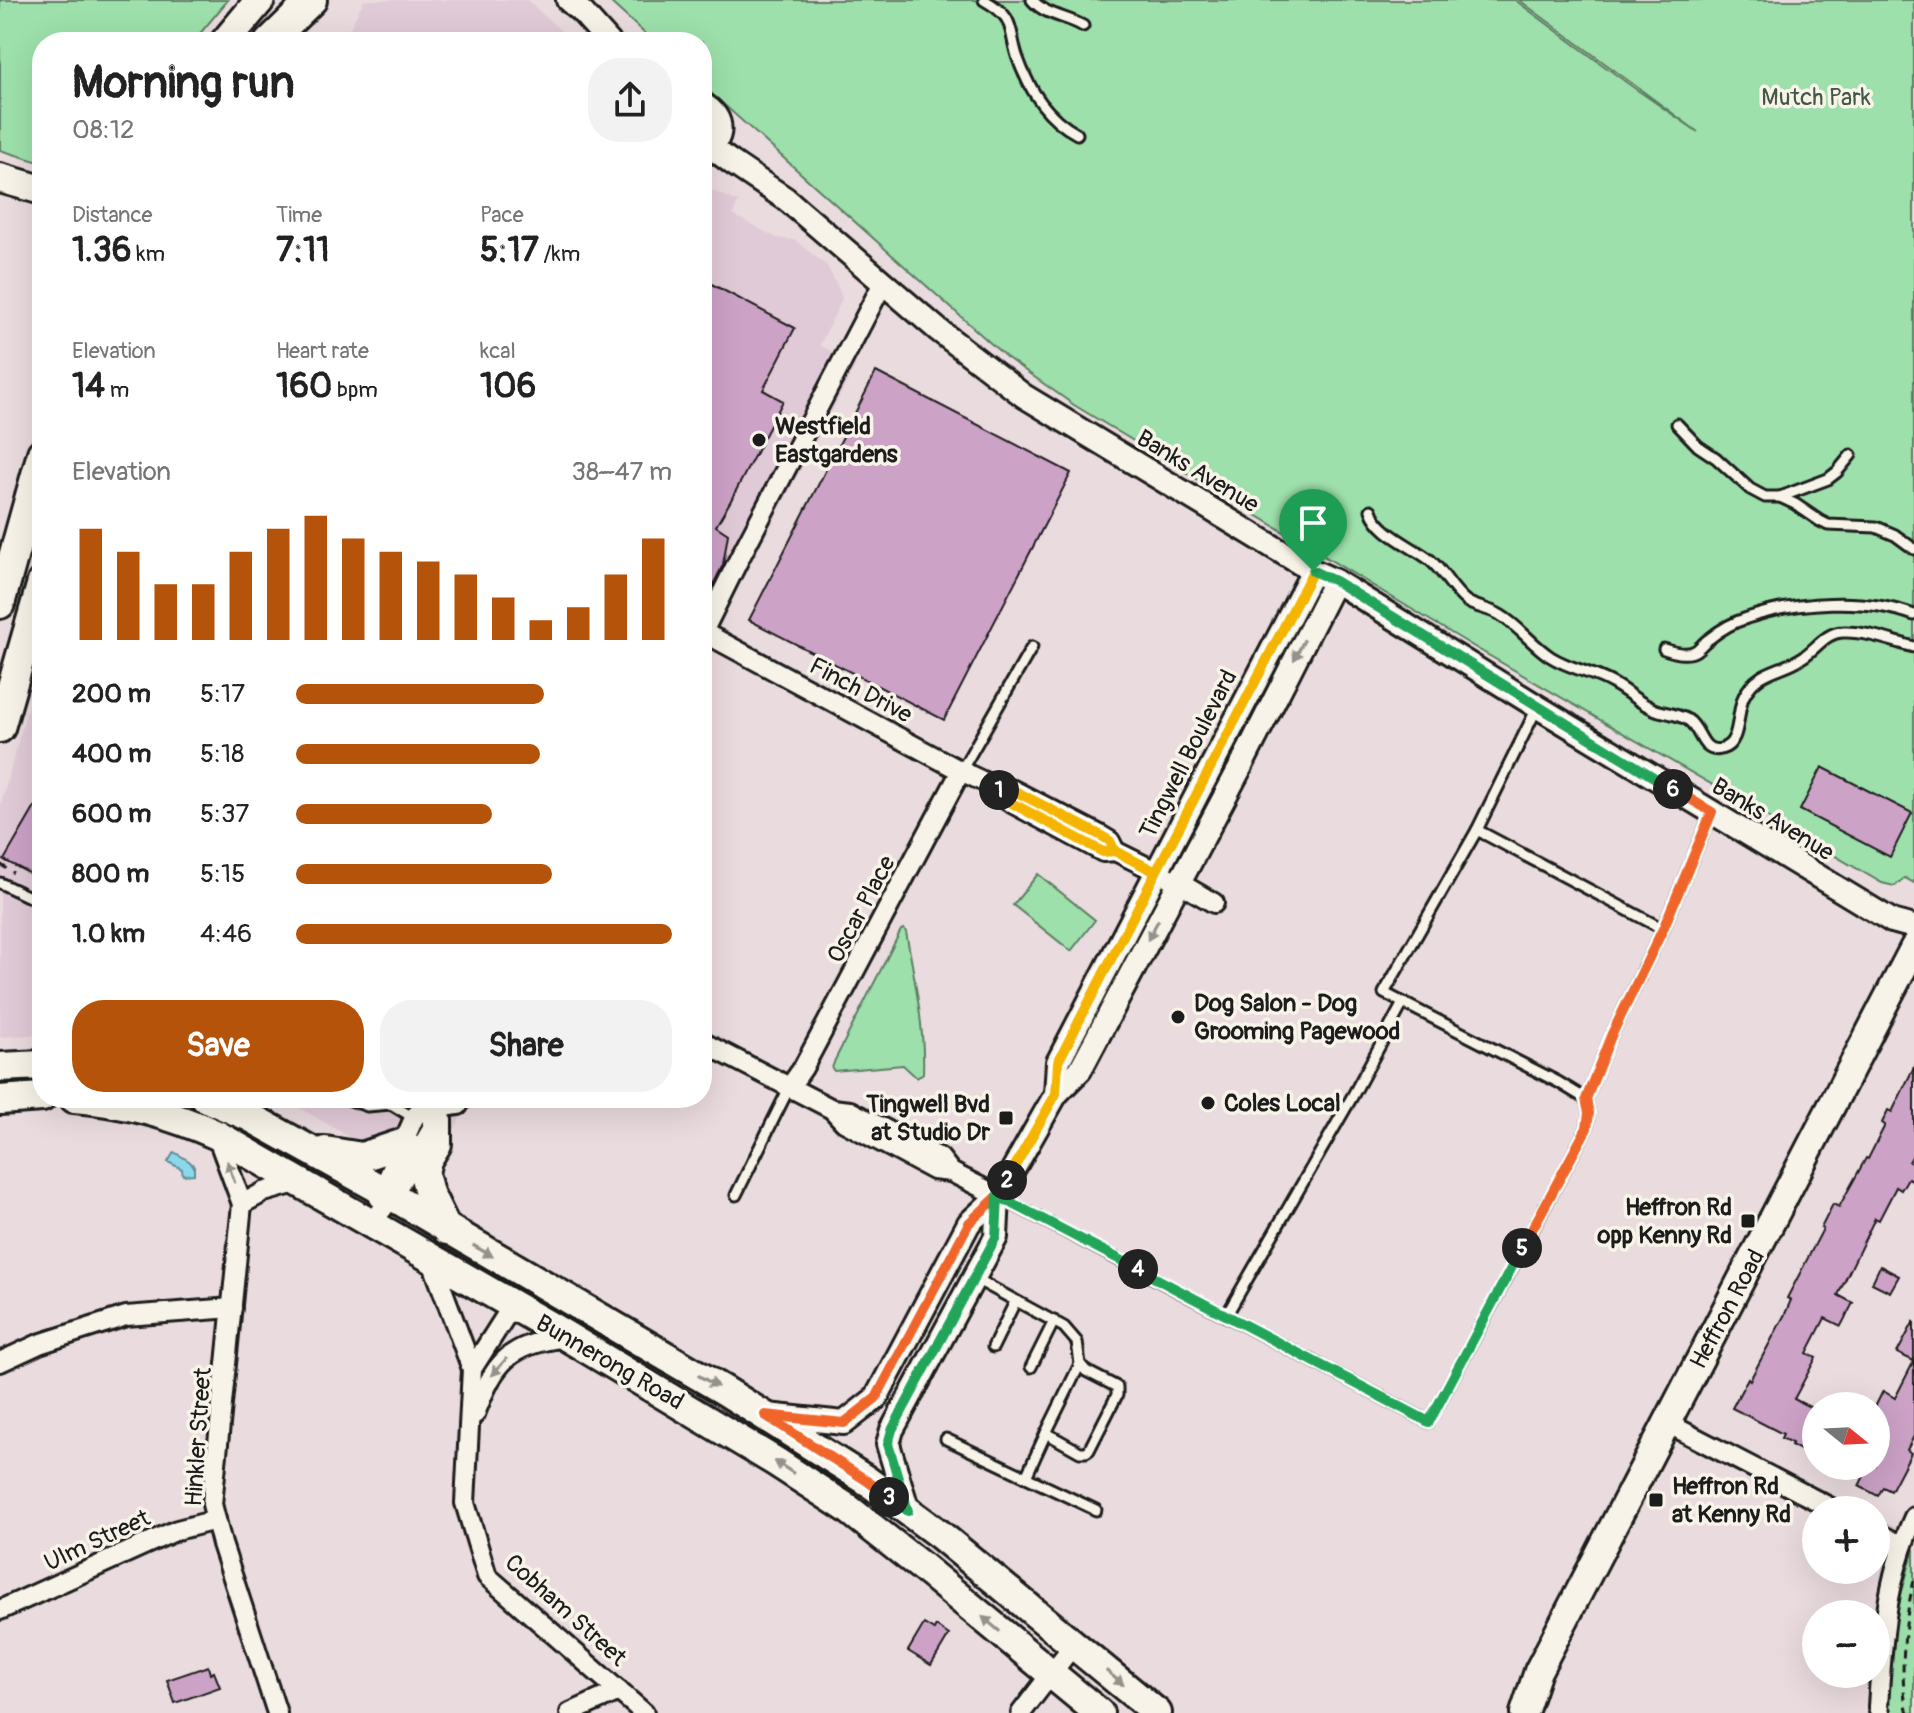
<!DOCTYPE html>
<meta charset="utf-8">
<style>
body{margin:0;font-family:Pangolin,sans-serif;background:#f2f2f2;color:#222;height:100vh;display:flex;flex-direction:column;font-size:30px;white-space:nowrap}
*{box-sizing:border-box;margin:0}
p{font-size:26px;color:#767676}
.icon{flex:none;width:44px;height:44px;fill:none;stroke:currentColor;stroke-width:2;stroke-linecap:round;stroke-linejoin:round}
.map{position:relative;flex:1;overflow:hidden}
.side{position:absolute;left:32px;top:32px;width:680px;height:1076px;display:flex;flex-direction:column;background:#fff;border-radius:32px;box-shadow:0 8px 32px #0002}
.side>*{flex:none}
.needle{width:52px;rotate:108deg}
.tools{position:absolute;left:1802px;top:1392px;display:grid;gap:16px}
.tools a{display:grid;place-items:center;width:88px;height:88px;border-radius:50%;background:#fff;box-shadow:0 8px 32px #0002;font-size:40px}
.pin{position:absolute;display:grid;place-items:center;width:68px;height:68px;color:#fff;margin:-82px -34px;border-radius:50% 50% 50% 0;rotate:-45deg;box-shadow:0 0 8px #0007}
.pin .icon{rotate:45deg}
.km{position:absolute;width:40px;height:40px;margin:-20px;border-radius:50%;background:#222;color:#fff;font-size:22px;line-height:40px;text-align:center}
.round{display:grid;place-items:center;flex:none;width:84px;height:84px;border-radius:32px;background:#f2f2f2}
.head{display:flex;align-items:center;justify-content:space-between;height:136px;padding:0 40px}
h1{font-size:44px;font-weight:800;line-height:60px}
.figures{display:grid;grid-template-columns:repeat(3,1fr);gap:12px;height:136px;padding:8px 40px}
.figures div{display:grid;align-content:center}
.figures b{font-size:34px;font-weight:800}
.figures small{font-size:22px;font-weight:400}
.figures p{font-size:22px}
.chart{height:224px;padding:16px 40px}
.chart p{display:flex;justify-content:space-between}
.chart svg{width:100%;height:144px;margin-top:8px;stroke:#b45309;stroke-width:6}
.primary-button{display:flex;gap:16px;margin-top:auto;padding:16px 40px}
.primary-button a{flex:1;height:92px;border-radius:32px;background:#b45309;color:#fff;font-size:32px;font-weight:800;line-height:92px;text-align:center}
.primary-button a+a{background:#f2f2f2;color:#222}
ul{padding:0 40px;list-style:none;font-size:26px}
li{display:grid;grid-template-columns:128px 96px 1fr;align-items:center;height:60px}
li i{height:20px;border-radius:10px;background:#b45309}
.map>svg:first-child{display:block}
.built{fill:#e1cad7}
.green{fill:#9de0ab;stroke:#5c7e64;stroke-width:2}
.water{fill:#8bd8ea;stroke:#5f8d98;stroke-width:2}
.building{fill:#cca2c7;stroke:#1c1c1c;stroke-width:2}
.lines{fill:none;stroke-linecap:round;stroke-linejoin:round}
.service-casing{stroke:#1c1c1c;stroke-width:15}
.minor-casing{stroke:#1c1c1c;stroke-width:24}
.tertiary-casing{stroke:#1c1c1c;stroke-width:28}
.secondary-casing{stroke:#1c1c1c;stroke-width:32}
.primary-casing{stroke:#1c1c1c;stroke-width:34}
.path{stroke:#1c1c1c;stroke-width:3;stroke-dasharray:8 6;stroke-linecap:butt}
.service{stroke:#f7f3e8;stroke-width:9}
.minor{stroke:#f7f3e8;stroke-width:18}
.tertiary{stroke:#f7f3e8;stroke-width:22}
.secondary{stroke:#f7f3e8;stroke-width:26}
.primary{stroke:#f7f3e8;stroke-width:28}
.oneway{fill:#94928c}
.split-1-casing{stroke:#fff;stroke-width:16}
.split-2-casing{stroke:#fff;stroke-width:16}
.split-3-casing{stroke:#fff;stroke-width:16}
.split-4-casing{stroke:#fff;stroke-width:16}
.split-5-casing{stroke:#fff;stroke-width:16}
.split-6-casing{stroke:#fff;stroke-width:16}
.split-7-casing{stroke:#fff;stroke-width:16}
.split-1{stroke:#f5b400;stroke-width:10}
.split-2{stroke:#f5b400;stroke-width:10}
.split-3{stroke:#f0652b;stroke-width:10}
.split-4{stroke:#22a559;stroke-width:10}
.split-5{stroke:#22a559;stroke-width:10}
.split-6{stroke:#f0652b;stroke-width:10}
.split-7{stroke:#22a559;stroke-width:10}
.poi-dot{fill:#1c1c1c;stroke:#f7f3e8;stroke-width:3}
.labels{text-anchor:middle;stroke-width:7;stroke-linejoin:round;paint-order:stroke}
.park-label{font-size:24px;fill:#435747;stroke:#f7f3e8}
.poi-label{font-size:24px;font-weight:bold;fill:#1c1c1c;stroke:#f7f3e8;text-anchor:start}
.street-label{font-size:24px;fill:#1c1c1c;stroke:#f7f3e8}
</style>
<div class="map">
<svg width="1914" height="1713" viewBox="0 0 1914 1713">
<rect width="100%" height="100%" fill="#eadbde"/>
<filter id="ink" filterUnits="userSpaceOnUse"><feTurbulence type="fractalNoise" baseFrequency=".0125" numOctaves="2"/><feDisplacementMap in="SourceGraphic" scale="16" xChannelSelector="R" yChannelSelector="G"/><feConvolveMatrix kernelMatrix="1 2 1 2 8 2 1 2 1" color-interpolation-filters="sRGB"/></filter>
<g filter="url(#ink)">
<g class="built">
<polygon points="364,0 527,0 573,42 343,42"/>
<polygon points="702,186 738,202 733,215 777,238 795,240 827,266 838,287 842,299 820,345 856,365 702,656"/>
<polygon points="42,656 42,1034 0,1037 0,807"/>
<polygon points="283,1098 471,1098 438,1161 382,1133 360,1143"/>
</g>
<g class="green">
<polygon points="0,0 228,0 193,42 42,42 42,163 0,150"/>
<polygon points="608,0 1515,0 1630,85 1698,132 1519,0 1914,0 1914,883 1905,878 1894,886 1882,883 1476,648 1074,405 1006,357 702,85 702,42 654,42"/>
<polygon points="1038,874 1095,920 1071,951 1013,905"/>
<path d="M904 929 906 932C914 975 925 1029 923 1073L917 1078 903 1065 834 1071 832 1068 835 1060 901 930Z"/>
<polygon points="1914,1549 1914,1713 1891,1713 1888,1702 1895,1616"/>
</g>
<polygon class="water" points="174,1152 189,1161 194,1166 194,1174 183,1175 182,1169 168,1162"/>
<g class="building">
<polygon points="702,279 795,328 763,390 783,401 730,502 716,526 728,534 723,565 702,607"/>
<polygon points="876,372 1071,473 944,720 749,620"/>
<polygon points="1822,767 1912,813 1890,857 1800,810"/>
<polygon points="42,795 42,880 4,860"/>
<polygon points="1914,1067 1914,1153 1909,1162 1914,1165 1914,1181 1908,1178 1901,1190 1896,1187 1879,1220 1875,1218 1838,1295 1853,1303 1841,1326 1825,1318 1807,1353 1816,1358 1794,1399 1816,1410 1816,1458 1791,1445 1792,1443 1781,1438 1783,1434 1732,1408 1748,1378 1750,1380 1785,1314 1791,1300 1787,1298 1823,1229 1821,1228 1833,1204 1839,1207 1866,1158 1868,1159 1885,1125 1882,1123 1888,1110 1892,1112"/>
<polygon points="1880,1266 1899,1276 1890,1292 1872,1283"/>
<polygon points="1914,1321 1914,1436 1907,1450 1911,1453 1891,1491 1883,1487 1878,1496 1859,1486 1869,1466 1876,1466 1876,1453 1886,1434 1876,1429 1876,1405 1883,1391 1895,1398 1914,1361 1897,1353"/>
<polygon points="924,1624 934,1630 936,1626 949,1635 931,1665 908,1651"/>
<polygon points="208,1666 210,1674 214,1672 220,1687 175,1703 167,1680"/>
</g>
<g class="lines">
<g class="service-casing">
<g id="service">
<path d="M984 0C1016 18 1008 27 1017 56 1028 88 1047 118 1077 134"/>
<path d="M1032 0C1046 16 1066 16 1083 26"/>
<polyline points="1677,424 1698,446 1716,458 1750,489 1765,497 1780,497 1828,479 1837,472 1851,455"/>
<polyline points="1780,497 1795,504 1820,521 1828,525 1876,527 1895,535 1914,549"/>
<path d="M1371 510C1378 533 1412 546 1430 560 1444 572 1452 590 1466 601 1476 608 1489 608 1500 615 1519 626 1532 645 1551 657 1570 669 1593 672 1612 683 1629 692 1640 705 1659 711 1668 713 1679 715 1688 720 1701 728 1701 754 1721 749 1742 744 1736 711 1744 696 1758 669 1781 672 1803 657 1816 649 1826 632 1843 632 1866 631 1891 641 1914 647"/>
<path d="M1664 649C1673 652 1686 656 1695 651 1700 648 1704 642 1709 639 1720 630 1734 622 1747 618 1797 601 1865 597 1914 615"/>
<polyline points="26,665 42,652"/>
<polyline points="961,771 1032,647"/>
<polyline points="1477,830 1537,708"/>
<polyline points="0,883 42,903"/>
<polyline points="345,1098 367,1106 391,1104"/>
<polyline points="381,1098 414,1118"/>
<polyline points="1586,1099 1611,1036 1663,929 1712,812"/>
<polyline points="442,1112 461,1109 468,1098"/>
<polyline points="736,1195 789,1088"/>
<polyline points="1001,1198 1429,1422 1587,1128 1589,1113 1586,1099 1558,1082 1384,993 1477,830 1663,929"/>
<polyline points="1226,1316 1352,1097 1403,1003"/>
<polyline points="993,1347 1015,1302"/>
<polyline points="1031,1367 1054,1321"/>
<polyline points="1046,1433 1080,1364"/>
<polyline points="946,1439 1026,1477 1046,1433 1080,1452 1086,1452 1089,1450 1117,1395 1117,1387 1086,1371 1080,1364 1077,1342 1064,1327 974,1278"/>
<polyline points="1026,1477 1096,1510"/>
</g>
</g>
<g class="minor-casing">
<g id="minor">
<polyline points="703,632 961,771 997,788 1013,790 1100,835 1110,841 1115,851"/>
<polyline points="702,634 739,559 883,283"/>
<polyline points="999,790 1008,801 1103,852 1115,851 1178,882 1214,903"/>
<polyline points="702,1042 832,1109 844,1122 933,1170 951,1172 998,1196"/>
<polyline points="789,1088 803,1068 961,771"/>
<polyline points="832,1109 850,1111 940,1158 951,1172"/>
<polyline points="217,1136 242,1204 264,1192 299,1182"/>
<polyline points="379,1198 414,1118 423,1106 435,1098"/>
<polyline points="242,1204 212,1504 222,1544 277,1713"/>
<polyline points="371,1224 392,1197 450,1098"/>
<polyline points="431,1259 472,1369"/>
<polyline points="512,1306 472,1369 465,1503 487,1576 644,1713"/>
<polyline points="0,1362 39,1344 126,1316 232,1308"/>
<path d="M475 1414C495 1361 508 1345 566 1337"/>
<polyline points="1667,1423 1835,1510"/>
<polyline points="1876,1532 1902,1546"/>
<polyline points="0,1610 177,1530 216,1520"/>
<polyline points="570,1713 619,1691"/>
<polyline points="1021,1713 1074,1644"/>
<path d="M1880 1713 1878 1707C1882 1641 1886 1578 1914 1517"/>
</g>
</g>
<g class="tertiary-casing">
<g id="tertiary">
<polyline points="568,0 583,13 609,42"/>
<path d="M702 104C726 117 725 141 702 154"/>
<polyline points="712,148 731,162 786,199 937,329 1024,396 1313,571 1335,581 1538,707 1892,921 1914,927"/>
<polyline points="1056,1094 1058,1062 1313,571"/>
<polyline points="767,1415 844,1423 876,1398 969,1223 998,1196 1056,1094 1080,1070 1240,768 1335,581"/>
<polyline points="908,1511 888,1444 892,1430 996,1237 998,1196"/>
</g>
</g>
<g class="secondary-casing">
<polyline id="secondary" points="1524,1713 1538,1671 1914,947"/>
</g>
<g class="primary-casing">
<g id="primary">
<polyline points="225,42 260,0"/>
<polyline points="269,42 312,0"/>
<polyline points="0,178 42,190"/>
<polyline points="0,604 42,453"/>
<polyline points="0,728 42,582"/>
<polyline points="0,1067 42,1065"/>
<path d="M74 1098C124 1102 171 1114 217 1135L551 1327 776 1462 847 1508 922 1567 1099 1713"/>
<polyline points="206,1098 250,1117 382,1190 725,1391 866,1480 939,1534 1157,1713"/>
<polyline points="0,1100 42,1097"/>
<polyline points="437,1120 437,1144 427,1160 424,1173 429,1193 447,1230"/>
<polyline points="325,1151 362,1157 404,1143"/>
</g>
</g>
<g class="path">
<polyline points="0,864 13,873"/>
<path d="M1908 1713C1898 1680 1905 1615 1914 1581"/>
</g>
<use href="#service" class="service"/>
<use href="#minor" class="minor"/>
<use href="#tertiary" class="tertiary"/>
<use href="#secondary" class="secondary"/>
<use href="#primary" class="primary"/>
</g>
<defs><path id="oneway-solid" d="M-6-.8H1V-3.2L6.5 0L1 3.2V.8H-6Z" transform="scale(2)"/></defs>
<g class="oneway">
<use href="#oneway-solid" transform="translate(1299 650) rotate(117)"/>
<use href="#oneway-solid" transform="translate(1153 930) rotate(118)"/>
<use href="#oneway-solid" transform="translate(231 1172) rotate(-109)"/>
<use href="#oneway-solid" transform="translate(483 1251) rotate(30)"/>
<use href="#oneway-solid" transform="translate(499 1367) rotate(131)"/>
<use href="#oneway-solid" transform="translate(708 1381) rotate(30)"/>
<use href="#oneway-solid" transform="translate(784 1467) rotate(-147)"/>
<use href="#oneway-solid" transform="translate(991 1624) rotate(-140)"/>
<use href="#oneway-solid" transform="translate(1115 1678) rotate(40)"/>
</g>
</g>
<g class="lines" filter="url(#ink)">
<g class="split-1-casing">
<polyline id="split-1" points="999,790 997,788 1013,790 1100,835 1110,841 1115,851 1156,872 1313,571"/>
</g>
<g class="split-2-casing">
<polyline id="split-2" points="999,790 1008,801 1103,852 1115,851 1156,872 1058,1062 1056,1094 1007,1180"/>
</g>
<g class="split-3-casing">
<polyline id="split-3" points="889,1497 866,1480 765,1415 844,1423 876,1398 969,1223 998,1196 1007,1180"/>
</g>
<g class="split-4-casing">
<polyline id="split-4" points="889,1497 908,1511 888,1444 892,1430 996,1237 998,1196 1138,1269"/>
</g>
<g class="split-5-casing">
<polyline id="split-5" points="1138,1269 1429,1422 1522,1248"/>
</g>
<g class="split-6-casing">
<polyline id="split-6" points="1522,1248 1587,1128 1589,1113 1586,1099 1611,1036 1663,929 1712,812 1673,789"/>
</g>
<g class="split-7-casing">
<polyline id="split-7" points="1313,571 1335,581 1673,789"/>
</g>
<use href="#split-1" class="split-1"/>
<use href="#split-2" class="split-2"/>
<use href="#split-3" class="split-3"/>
<use href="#split-4" class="split-4"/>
<use href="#split-5" class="split-5"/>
<use href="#split-6" class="split-6"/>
<use href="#split-7" class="split-7"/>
</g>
<g class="poi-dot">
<circle cx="759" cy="440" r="8"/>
<circle cx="1178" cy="1017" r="8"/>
<circle cx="1208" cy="1103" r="8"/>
<rect x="998" y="1110" width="16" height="16" rx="4"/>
<rect x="1740" y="1213" width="16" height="16" rx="4"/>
<rect x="1648" y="1492" width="16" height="16" rx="4"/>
</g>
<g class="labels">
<g class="park-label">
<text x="1816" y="105">Mutch Park</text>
</g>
<g class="poi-label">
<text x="775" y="434">Westfield<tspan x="775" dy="28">Eastgardens</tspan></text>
<text x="1194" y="1011">Dog Salon - Dog<tspan x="1194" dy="28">Grooming Pagewood</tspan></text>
<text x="1224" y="1111">Coles Local</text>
<text x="990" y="1112" text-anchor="end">Tingwell Bvd<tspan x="990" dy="28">at Studio Dr</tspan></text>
<text x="1732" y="1215" text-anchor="end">Heffron Rd<tspan x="1732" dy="28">opp Kenny Rd</tspan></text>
<text x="1672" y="1494">Heffron Rd<tspan x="1672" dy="28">at Kenny Rd</tspan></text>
</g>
<g class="street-label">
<text transform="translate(1198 471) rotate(31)" y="8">Banks Avenue</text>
<text transform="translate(861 690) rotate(28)" y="8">Finch Drive</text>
<text transform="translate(1188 754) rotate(-63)" y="8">Tingwell Boulevard</text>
<text transform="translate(1773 819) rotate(31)" y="8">Banks Avenue</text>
<text transform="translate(861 909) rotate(-62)" y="8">Oscar Place</text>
<text transform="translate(1727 1309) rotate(-62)" y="8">Heffron Road</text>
<text transform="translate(610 1362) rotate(30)" y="8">Bunnerong Road</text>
<text transform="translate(198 1437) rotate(-86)" y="8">Hinkler Street</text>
<text transform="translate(97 1540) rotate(-25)" y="8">Ulm Street</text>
<text transform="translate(566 1610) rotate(42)" y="8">Cobham Street</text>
</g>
</g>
</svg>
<div class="tools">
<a><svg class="needle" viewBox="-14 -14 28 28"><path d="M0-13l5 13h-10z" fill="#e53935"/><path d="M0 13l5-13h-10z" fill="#767676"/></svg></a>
<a>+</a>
<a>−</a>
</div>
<div class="pin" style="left:1313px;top:571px;background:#1e9e55"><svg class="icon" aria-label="arrive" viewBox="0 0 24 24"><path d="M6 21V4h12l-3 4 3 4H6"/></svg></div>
<b class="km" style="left:999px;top:790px">1</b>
<b class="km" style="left:1007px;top:1180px">2</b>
<b class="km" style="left:889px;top:1497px">3</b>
<b class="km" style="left:1138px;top:1269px">4</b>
<b class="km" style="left:1522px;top:1248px">5</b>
<b class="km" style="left:1673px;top:789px">6</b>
<section class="side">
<div class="head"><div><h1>Morning run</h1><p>08:12</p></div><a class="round"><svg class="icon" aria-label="share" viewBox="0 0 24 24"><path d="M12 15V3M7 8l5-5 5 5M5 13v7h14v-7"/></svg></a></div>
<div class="figures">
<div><p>Distance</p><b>1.36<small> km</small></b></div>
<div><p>Time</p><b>7:11</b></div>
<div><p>Pace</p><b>5:17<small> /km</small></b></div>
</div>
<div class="figures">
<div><p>Elevation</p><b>14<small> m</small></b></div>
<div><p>Heart rate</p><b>160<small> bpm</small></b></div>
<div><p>kcal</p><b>106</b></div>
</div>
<div class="chart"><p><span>Elevation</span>38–47 m</p>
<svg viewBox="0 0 160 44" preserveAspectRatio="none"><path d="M5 44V10M15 44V17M25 44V27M35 44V27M45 44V17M55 44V10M65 44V6M75 44V13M85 44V17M95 44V20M105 44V24M115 44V31M125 44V38M135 44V34M145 44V24M155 44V13"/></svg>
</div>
<ul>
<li><b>200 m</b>5:17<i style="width:66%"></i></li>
<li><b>400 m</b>5:18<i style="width:65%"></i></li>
<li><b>600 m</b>5:37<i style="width:52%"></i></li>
<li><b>800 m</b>5:15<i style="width:68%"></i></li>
<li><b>1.0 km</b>4:46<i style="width:100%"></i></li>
</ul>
<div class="primary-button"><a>Save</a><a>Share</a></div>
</section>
</div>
